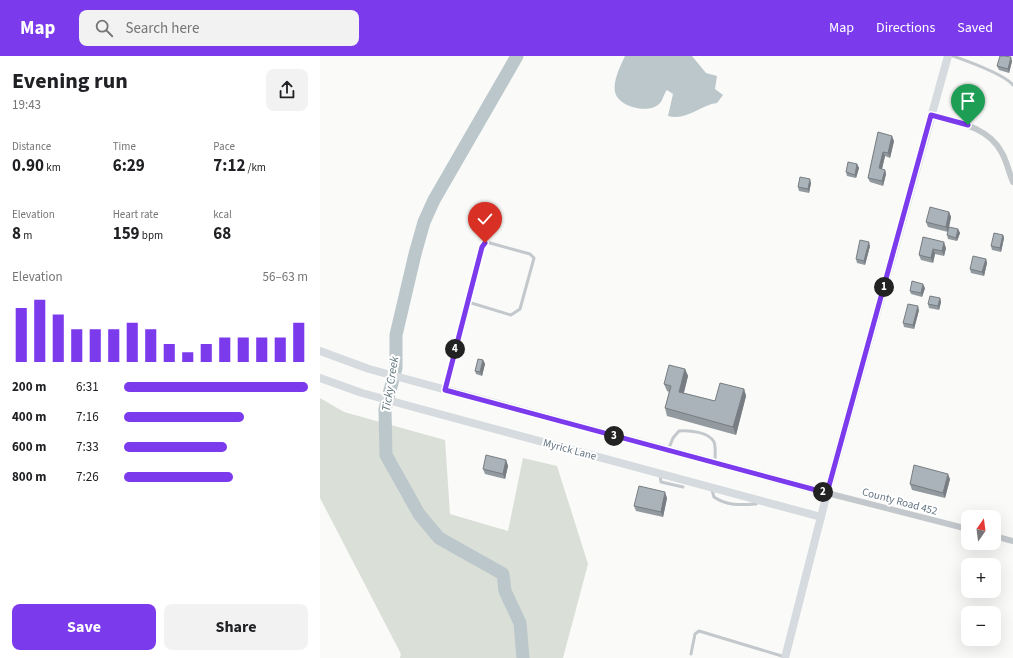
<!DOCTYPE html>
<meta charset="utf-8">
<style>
body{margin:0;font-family:"Source Sans 3",sans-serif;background:#f2f2f2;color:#202124;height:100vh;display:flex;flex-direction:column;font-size:15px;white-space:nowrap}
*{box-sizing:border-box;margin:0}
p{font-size:13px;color:#757577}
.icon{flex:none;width:22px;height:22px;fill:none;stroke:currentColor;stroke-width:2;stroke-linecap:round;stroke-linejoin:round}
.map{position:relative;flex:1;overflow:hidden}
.details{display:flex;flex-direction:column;background:#fff;width:320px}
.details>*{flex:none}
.needle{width:26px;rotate:14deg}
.tools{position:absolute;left:641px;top:454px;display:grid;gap:8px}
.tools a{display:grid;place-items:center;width:40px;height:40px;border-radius:8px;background:#fff;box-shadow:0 4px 16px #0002;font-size:20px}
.pin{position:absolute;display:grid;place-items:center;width:34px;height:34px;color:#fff;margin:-41px -17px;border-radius:50% 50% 50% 0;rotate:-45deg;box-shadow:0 0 4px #0007}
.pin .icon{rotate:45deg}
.km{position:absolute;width:20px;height:20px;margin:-10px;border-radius:50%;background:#222;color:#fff;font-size:11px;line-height:20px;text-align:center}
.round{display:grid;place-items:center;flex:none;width:42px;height:42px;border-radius:8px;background:#f2f2f2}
.headline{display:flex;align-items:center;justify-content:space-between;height:68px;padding:0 12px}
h1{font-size:22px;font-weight:700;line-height:30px}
.metrics{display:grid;grid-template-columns:repeat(3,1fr);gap:6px;height:68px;padding:4px 12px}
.metrics div{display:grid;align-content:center}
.metrics b{font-size:17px;font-weight:700}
.metrics small{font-size:11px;font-weight:400}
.metrics p{font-size:11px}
.chart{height:112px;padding:8px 12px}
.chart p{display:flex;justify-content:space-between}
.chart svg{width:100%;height:72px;margin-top:4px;stroke:#7c3aed;stroke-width:6}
.action{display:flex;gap:8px;margin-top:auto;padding:8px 12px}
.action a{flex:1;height:46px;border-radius:8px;background:#7c3aed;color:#fff;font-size:16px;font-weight:700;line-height:46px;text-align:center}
.action a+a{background:#f2f2f2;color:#202124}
ul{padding:0 12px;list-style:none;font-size:13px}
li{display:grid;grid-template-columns:64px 48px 1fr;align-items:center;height:30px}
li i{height:10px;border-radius:5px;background:#7c3aed}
header{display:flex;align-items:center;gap:24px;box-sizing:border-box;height:56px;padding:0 20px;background:#7c3aed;color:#fff}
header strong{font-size:19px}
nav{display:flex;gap:22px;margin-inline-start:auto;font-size:14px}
.search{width:280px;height:36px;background:#f2f2f2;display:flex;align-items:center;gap:10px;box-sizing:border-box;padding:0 14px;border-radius:8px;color:#757577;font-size:15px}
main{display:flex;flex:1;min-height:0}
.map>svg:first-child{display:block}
.green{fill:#dadfd7}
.water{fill:#bbc7cb}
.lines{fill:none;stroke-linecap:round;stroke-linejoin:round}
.river{stroke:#bbc7cb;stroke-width:13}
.lane{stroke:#c3c8cc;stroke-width:3}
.street{stroke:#c3c8cc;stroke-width:6}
.secondary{stroke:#d6dbdf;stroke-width:8}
.wall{fill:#929a9f}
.shaded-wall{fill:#777d82}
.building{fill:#aab3b9;stroke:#777d82}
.route-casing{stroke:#fff;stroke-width:8}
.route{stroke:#7c3aed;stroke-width:5}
.labels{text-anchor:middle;stroke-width:4;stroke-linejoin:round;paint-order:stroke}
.street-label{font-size:11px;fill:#657683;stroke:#fff}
.water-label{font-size:12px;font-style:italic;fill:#60757c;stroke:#fff}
</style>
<header>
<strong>Map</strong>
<div class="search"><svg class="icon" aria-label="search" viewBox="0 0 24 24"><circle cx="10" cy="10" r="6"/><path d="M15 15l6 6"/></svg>Search here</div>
<nav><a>Map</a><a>Directions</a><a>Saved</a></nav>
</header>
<main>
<section class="details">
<div class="headline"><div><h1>Evening run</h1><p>19:43</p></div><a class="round"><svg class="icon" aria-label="share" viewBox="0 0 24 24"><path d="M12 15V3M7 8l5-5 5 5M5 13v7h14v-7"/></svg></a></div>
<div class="metrics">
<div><p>Distance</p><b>0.90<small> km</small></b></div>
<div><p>Time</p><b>6:29</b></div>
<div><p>Pace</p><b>7:12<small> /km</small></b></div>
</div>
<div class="metrics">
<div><p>Elevation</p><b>8<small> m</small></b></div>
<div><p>Heart rate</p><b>159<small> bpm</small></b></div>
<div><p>kcal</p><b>68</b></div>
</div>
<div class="chart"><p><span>Elevation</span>56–63 m</p>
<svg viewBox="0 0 160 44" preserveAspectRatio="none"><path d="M5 44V11M15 44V6M25 44V15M35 44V24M45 44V24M55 44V24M65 44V20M75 44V24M85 44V33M95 44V38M105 44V33M115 44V29M125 44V29M135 44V29M145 44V29M155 44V20"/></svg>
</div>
<ul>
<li><b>200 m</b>6:31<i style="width:100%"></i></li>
<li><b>400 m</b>7:16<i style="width:65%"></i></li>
<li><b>600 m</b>7:33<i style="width:56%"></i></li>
<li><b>800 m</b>7:26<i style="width:59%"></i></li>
</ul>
<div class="action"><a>Save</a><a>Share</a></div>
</section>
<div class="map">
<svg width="693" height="602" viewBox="0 0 693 602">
<rect width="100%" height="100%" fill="#fafaf8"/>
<polygon class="green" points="0,342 24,356 125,384 130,458 188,475 203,402 237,410 268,508 243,602 80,602 81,598 0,442"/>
<path class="water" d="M305 0H372L386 17 397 20 395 33 403 39 397 47C380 49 367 65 348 60L353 38 347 34C344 37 343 44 340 47 330 59 298 51 295 36 293 24 300 11 305 0Z"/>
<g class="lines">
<polyline class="river" points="197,0 114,144 104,166 95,198 76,279 76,312 65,353 66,399 99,458 119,482 183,518 185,535 200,567 203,602"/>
<g class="lane">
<path d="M633 0C647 5 684 18 693 29"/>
<polyline points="125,332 163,191 165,187 170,187 210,198 214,202 200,253 191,259 148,246"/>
<path d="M349 392 353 382 359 375C369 374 389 376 394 386 396 391 395 400 395 406"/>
<polyline points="340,418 341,426 363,431"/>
<path d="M392 434 394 441C407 450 420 449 436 448L438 446"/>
<polyline points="371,598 375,578 379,575 465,601"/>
</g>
<g class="street">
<path d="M611 59C637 66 669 71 682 97 687 106 689 117 693 126"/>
<polyline points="507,437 648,473"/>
<polyline points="674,480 693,485"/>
</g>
<g class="secondary">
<polyline points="0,295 49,313 507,437"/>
<polyline points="0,322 42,337 97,352 501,461"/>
<polyline points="465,602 507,437 628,0"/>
</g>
</g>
<g class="wall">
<polygon points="692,5 689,17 679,14 677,10"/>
<polygon points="558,76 574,85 570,102 565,100 562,113 565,114 566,118 563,130 550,126 548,122"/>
<polygon points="537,108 539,112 536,122 527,120 526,116"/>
<polygon points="491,127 489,137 479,135 478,131"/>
<polygon points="629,156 631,161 628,176 608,171 606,166"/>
<polygon points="638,173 640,177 637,185 628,183 627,179"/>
<polygon points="683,179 684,182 681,196 672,194 671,190"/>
<polygon points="603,181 626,192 624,200 615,198 613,207 601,204 599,199"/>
<polygon points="550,190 545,209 537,207 536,203"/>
<polygon points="666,203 667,207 664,220 651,217 650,213"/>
<polygon points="605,232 602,241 591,238 590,235"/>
<polygon points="620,242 621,246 619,254 609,252 608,248"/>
<polygon points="599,254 594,273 584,271 583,267"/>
<polygon points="163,304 165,308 162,320 156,318 155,315"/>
<polygon points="365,313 368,320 364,337 395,345 424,333 426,340 416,379 347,360 345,352 349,336 347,335 344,328"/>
<polygon points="186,404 188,410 185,423 165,418 163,413"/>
<polygon points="630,423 625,442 592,434 590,428"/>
<polygon points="347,442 343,461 316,455 314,450"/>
</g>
<g class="shaded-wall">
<polygon points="691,1 692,5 689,17 688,13"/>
<polygon points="572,80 574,85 570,102 568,97"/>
<polygon points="563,96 565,100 561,117 559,112"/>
<polygon points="537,108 539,112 536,122 535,119"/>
<polygon points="565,114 566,118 563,130 562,125"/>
<polygon points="490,123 491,127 489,137 488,133"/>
<polygon points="629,156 631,161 628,176 626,171"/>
<polygon points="638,173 640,177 637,185 636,182"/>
<polygon points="683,179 684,182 681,196 680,192"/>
<polygon points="549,186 550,190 545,209 544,205"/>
<polygon points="624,186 626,192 624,200 622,195"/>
<polygon points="613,193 615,198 613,207 611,202"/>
<polygon points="666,203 667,207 664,220 662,216"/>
<polygon points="603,228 605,232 602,241 601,237"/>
<polygon points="620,242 621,246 619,254 618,250"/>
<polygon points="598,250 599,254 594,273 593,269"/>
<polygon points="163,304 165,308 162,320 160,316"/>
<polygon points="365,313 368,320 362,343 359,336"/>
<polygon points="424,333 426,340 416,379 413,371"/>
<polygon points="186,404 188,410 185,423 183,418"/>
<polygon points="628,418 630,423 625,442 623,437"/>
<polygon points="345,436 347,442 343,461 341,456"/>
</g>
<g class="building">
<polygon points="680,0 684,0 691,1 688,13 677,10"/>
<polygon points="558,76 572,80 568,97 563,96 559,112 565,114 562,125 548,122"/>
<polygon points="528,106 537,108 535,119 526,116"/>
<polygon points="480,121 490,123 488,133 478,131"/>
<polygon points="610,151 629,156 626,171 606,166"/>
<polygon points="629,171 638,173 636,182 627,179"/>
<polygon points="674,177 683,179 680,192 671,190"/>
<polygon points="603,181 624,186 622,195 613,193 611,202 599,199"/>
<polygon points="540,184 549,186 544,205 536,203"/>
<polygon points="653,200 666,203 662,216 650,213"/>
<polygon points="592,225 603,228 601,237 590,235"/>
<polygon points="610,240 620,242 618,250 608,248"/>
<polygon points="588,248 598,250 593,269 583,267"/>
<polygon points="158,303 163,304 160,316 155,315"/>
<polygon points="349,309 365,313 359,336 395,345 400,327 424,333 413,371 345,352 351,330 344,328"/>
<polygon points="166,399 186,404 183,418 163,413"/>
<polygon points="594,409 628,418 623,437 590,428"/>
<polygon points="319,430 345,436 341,456 314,450"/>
</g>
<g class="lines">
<g class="route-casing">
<polyline id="route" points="165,187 162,191 125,334 507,437 611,59 648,69"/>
</g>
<use href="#route" class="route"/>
</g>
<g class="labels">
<g class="street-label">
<text transform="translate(250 393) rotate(15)" y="4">Myrick Lane</text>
<text transform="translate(580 445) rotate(15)" y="4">County Road 452</text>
</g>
<g class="water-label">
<text transform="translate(70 328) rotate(-81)" y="4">Ticky Creek</text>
</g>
</g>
</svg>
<div class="tools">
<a><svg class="needle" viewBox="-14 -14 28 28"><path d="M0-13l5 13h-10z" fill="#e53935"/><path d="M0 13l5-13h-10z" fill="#757577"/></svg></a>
<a>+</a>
<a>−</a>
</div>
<div class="pin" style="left:648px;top:69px;background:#1e9e55"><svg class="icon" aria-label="arrive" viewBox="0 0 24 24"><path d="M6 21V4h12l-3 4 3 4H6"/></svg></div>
<div class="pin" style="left:165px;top:187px;background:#d93025"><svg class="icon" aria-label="check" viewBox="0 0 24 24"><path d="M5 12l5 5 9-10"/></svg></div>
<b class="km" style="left:564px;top:231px">1</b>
<b class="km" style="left:503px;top:436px">2</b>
<b class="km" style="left:294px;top:380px">3</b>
<b class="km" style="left:135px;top:293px">4</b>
</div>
</main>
